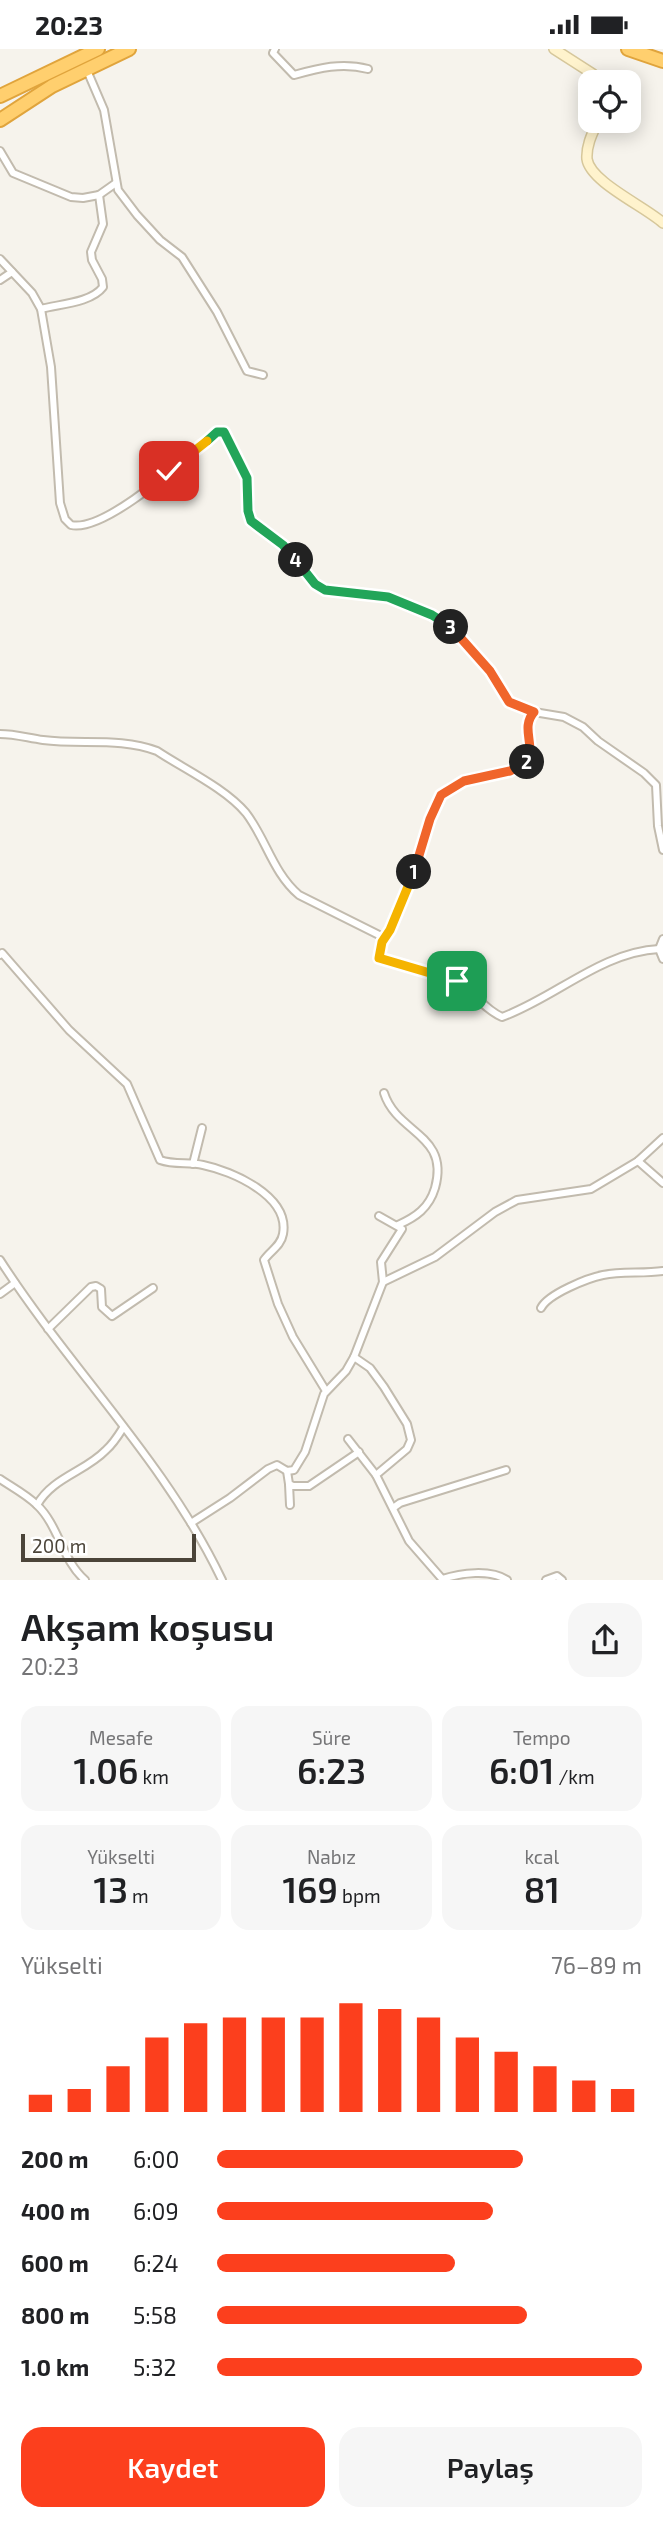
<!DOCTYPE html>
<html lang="tr">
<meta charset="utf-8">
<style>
body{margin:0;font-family:"Exo 2",sans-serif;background:#f6f6f6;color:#202124;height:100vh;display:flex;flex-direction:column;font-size:26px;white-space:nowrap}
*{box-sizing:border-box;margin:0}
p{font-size:23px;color:#757577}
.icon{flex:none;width:38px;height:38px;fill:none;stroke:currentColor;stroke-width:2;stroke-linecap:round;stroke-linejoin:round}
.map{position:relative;height:1531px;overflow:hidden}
.drawer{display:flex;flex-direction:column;background:#fff;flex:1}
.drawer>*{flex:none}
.buttons{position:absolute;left:578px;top:21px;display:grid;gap:14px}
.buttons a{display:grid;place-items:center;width:63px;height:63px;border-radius:14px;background:#fff;box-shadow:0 4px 18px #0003;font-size:35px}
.scale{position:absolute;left:21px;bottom:18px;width:175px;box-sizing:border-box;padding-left:7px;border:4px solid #4b4439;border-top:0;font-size:19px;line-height:24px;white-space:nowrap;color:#4b4439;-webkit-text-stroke:5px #fff;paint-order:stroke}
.pin{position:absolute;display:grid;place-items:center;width:60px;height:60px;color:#fff;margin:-30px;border-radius:14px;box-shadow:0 4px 10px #0006}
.km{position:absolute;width:35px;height:35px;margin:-18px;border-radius:50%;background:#222;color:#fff;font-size:19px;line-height:35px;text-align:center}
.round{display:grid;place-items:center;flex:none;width:74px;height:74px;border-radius:21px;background:#f6f6f6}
.headline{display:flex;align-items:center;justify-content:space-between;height:119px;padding:0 21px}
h1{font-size:38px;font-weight:600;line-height:52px}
.figures{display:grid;grid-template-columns:repeat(3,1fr);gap:10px;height:119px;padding:7px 21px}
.figures div{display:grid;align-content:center;border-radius:18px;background:#f6f6f6;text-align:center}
.figures b{font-size:35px;font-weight:600}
.figures small{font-size:19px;font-weight:400}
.figures p{font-size:19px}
.chart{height:196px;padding:14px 21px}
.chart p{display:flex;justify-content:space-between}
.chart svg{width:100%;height:126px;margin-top:7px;stroke:#fc3f1d;stroke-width:6}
.action{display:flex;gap:14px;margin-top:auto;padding:14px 21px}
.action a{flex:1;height:80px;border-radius:21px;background:#fc3f1d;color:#fff;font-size:28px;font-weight:600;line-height:80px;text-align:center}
.action a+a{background:#f6f6f6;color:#202124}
ul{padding:0 21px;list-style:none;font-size:23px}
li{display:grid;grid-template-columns:112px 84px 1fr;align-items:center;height:52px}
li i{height:18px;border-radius:9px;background:#fc3f1d}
.status{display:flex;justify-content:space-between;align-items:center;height:49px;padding:0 35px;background:#fff;direction:ltr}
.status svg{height:19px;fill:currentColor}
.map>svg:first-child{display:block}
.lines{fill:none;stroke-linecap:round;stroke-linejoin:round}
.street-casing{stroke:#c2bbae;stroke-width:10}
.secondary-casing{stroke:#d6c79b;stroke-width:12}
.highway-casing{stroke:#e0a43c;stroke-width:16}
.street{stroke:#fff;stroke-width:6}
.secondary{stroke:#fff3cd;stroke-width:9}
.highway{stroke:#ffcf6e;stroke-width:12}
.split-1-casing{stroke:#fff;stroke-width:14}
.split-2-casing{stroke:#fff;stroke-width:14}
.split-3-casing{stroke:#fff;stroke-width:14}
.split-4-casing{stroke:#fff;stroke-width:14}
.split-5-casing{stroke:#fff;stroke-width:14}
.split-6-casing{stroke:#fff;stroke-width:14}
.split-1{stroke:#f5b400;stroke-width:9}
.split-2{stroke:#f0652b;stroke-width:9}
.split-3{stroke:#f0652b;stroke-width:9}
.split-4{stroke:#22a559;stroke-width:9}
.split-5{stroke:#22a559;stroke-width:9}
.split-6{stroke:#f5b400;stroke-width:9}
</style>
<div class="status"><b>20:23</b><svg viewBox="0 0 49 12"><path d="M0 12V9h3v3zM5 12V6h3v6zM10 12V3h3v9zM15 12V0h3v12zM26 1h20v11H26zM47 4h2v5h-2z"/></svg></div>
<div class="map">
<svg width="663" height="1531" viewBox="0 0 663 1531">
<rect width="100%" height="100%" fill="#f6f3ec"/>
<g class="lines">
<g class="street-casing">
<g id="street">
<path d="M275 0 273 4 294 26C319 19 342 13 368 20"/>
<polyline points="86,19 104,61 118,141 137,166 160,191 182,208 217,263 247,322 263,326"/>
<polyline points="0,102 13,124 71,148 83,149 99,146 116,134"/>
<path d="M0 210 32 244 41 260 51 318 60 454 65 470 71 476C106 484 189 406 217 383H224L247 429 251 472 283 496 315 535 325 541 388 548 432 566 451 578 490 622 509 653 534 663 564 668 583 678 598 692 644 724 656 736 658 777 663 801"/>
<polyline points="0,231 12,223"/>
<path d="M41 260C59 255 91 254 103 238L102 230 92 211 91 203 103 175 99 146"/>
<path d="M534 663C521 678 533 694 529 712 505 729 472 722 448 740 429 754 420 806 412 829 406 846 399 864 391 880 384 894 382 891 379 909L457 932C474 942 482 959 502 968 555 949 601 903 659 900L663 910"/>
<path d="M0 685C15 685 28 689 43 691 81 696 120 688 157 702 184 720 225 739 246 764 266 790 273 824 299 846L385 889"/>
<polyline points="661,900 659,900 663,890"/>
<path d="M0 906 2 904 69 981 127 1035 160 1111C174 1116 188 1113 203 1116 232 1122 290 1147 283 1185 281 1197 270 1202 264 1211L278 1255 293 1288 326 1342"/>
<path d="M384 1044C397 1085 450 1085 435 1139 429 1159 416 1168 398 1176"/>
<polyline points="638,1112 663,1134"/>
<polyline points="193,1115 202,1079"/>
<path d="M0 1211C70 1320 166 1413 222 1531"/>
<polyline points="383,1233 435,1208 495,1163 517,1151 591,1140 638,1112 663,1089"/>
<polyline points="0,1245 15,1234"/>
<path d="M541 1259C548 1245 588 1229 603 1226 622 1222 643 1225 663 1222"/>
<polyline points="48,1280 91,1238 96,1237 101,1240 102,1258 112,1267 153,1239"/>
<polyline points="354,1308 370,1319 384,1338 407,1375 411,1391 407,1400 376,1426 409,1492 443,1531"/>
<polyline points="348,1390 376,1426"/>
<polyline points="287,1422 289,1435 293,1437 309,1437 359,1403"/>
<path d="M0 1430C12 1438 27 1446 37 1456 59 1477 62 1511 85 1531"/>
<polyline points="289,1435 290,1456"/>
<path d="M37 1456C53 1428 85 1423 106 1401 113 1395 118 1387 123 1379"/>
<polyline points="393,1459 400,1454 506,1421"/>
<polyline points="191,1474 230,1449 268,1420 277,1416 287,1422 294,1421 305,1403 324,1345 346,1322 354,1308 383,1233 381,1213 402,1180 379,1167"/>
<path d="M442 1530C461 1524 490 1520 507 1531"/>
<polyline points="546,1531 557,1527 562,1531"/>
</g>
</g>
<g class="secondary-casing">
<g id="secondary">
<polyline points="554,0 593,25 599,33"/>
<path d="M598 72C593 83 586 96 587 110 590 133 646 158 663 174"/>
</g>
</g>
<g class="highway-casing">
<g id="highway">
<polyline points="628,0 663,12"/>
<polyline points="0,47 98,0"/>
<polyline points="0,71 52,37 129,0"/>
</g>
</g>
<use href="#street" class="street"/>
<use href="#secondary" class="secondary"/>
<use href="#highway" class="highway"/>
</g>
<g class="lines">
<g class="split-1-casing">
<polyline id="split-1" points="414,823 390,881 382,893 379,909 457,932"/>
</g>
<g class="split-2-casing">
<polyline id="split-2" points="414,823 430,770 441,746 464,732 510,722 527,713"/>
</g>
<g class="split-3-casing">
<path id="split-3" d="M451 578 490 622 509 653 534 663C520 679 536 696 527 713"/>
</g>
<g class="split-4-casing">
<polyline id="split-4" points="296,511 315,535 325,541 388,548 432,566 451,578"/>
</g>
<g class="split-5-casing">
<polyline id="split-5" points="207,392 217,383 224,383 247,429 248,462 251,472 283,496 296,511"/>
</g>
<g class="split-6-casing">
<polyline id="split-6" points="169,422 207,392"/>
</g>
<use href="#split-1" class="split-1"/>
<use href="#split-2" class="split-2"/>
<use href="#split-3" class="split-3"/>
<use href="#split-4" class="split-4"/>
<use href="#split-5" class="split-5"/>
<use href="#split-6" class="split-6"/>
</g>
</svg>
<div class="buttons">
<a><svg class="icon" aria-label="locate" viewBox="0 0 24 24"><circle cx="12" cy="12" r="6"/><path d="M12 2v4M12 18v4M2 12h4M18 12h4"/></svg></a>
</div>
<div class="scale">200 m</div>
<div class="pin" style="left:457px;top:932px;background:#1e9e55"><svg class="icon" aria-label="arrive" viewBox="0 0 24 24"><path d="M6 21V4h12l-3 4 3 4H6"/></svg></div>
<div class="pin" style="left:169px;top:422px;background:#d93025"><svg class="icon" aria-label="check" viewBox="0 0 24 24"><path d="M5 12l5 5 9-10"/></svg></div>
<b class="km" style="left:414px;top:823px">1</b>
<b class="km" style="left:527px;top:713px">2</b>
<b class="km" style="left:451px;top:578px">3</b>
<b class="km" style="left:296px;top:511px">4</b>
</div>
<section class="drawer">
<div class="headline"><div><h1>Akşam koşusu</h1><p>20:23</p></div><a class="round"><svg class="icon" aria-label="share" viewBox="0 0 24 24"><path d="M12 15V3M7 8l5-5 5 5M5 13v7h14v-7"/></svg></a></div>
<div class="figures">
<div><p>Mesafe</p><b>1.06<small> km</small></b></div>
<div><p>Süre</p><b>6:23</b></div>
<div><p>Tempo</p><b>6:01<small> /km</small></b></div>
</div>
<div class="figures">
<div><p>Yükselti</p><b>13<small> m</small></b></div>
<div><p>Nabız</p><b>169<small> bpm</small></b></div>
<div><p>kcal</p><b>81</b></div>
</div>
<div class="chart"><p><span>Yükselti</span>76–89 m</p>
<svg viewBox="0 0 160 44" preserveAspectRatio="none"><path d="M5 44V38M15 44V36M25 44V28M35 44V18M45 44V13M55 44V11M65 44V11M75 44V11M85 44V6M95 44V8M105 44V11M115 44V18M125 44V23M135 44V28M145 44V33M155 44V36"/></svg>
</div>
<ul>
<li><b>200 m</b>6:00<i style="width:72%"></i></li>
<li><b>400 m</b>6:09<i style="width:65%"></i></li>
<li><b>600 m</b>6:24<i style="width:56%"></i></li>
<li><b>800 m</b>5:58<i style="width:73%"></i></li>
<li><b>1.0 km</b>5:32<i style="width:100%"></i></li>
</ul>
<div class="action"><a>Kaydet</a><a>Paylaş</a></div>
</section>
